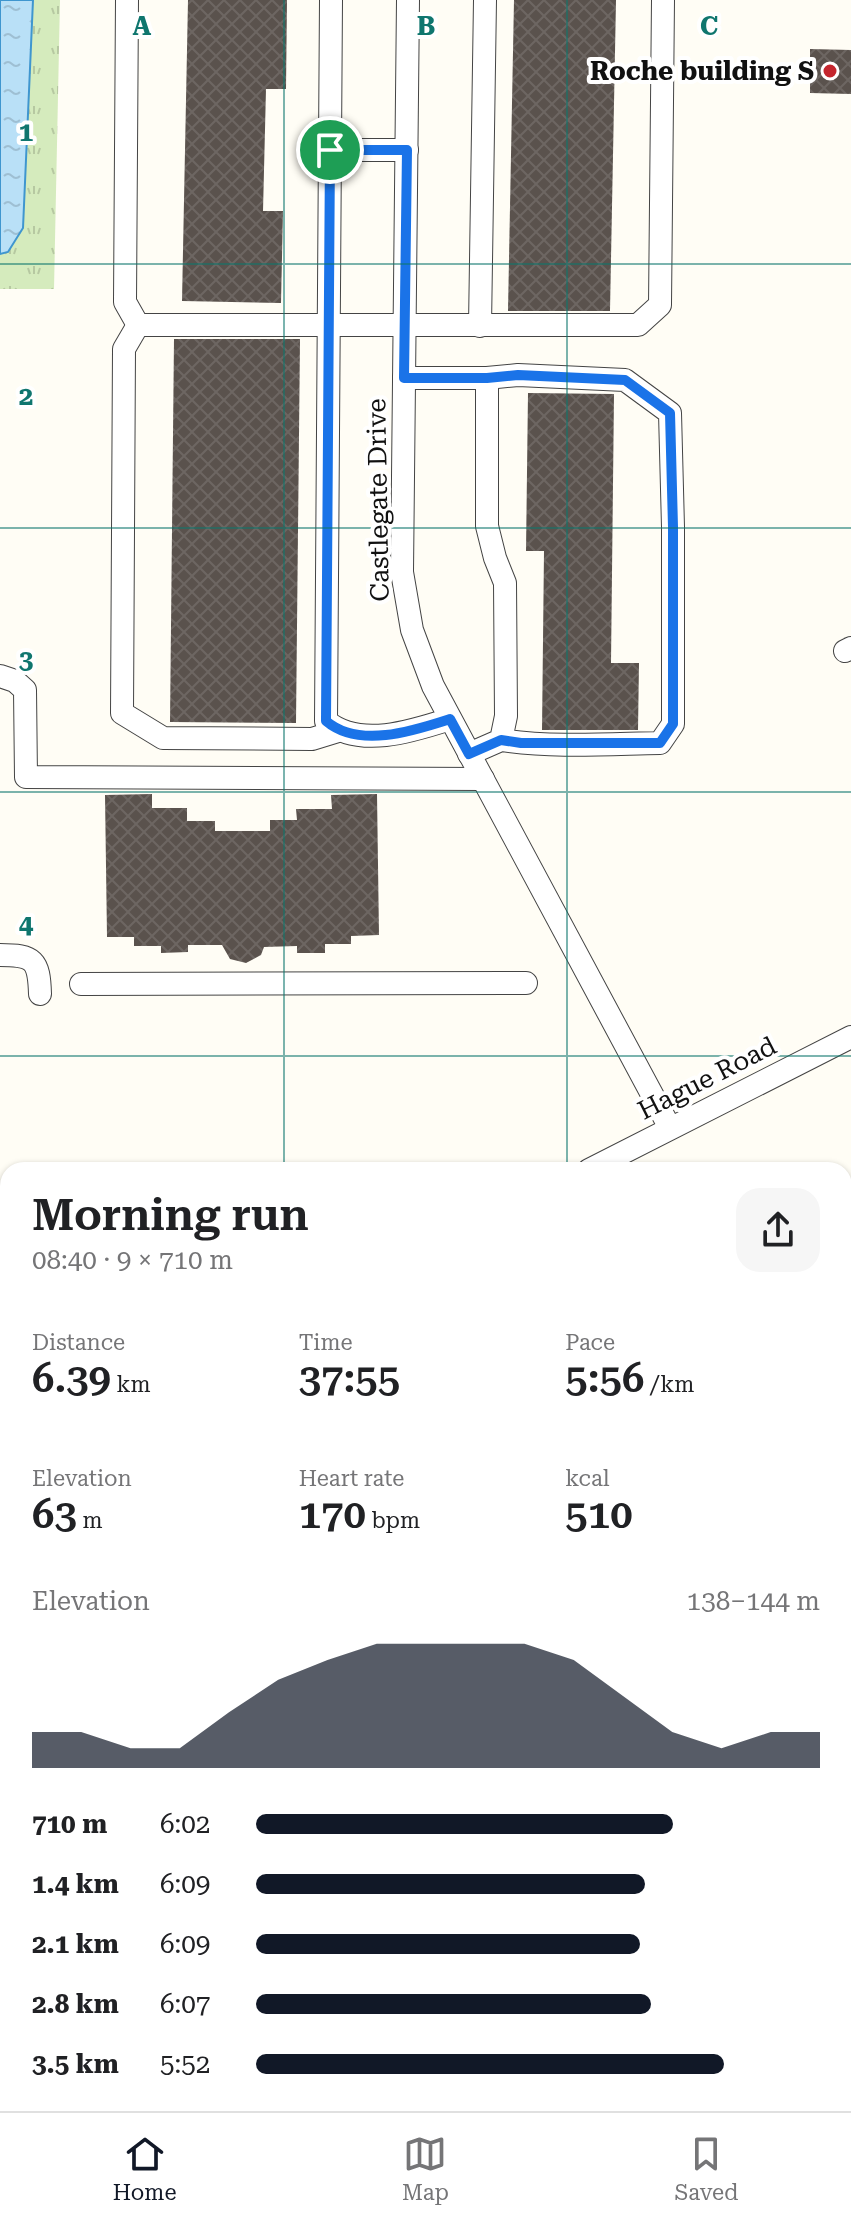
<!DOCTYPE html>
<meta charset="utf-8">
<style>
body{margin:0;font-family:"Roboto Serif",serif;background:#f6f6f6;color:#202124;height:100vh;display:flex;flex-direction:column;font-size:30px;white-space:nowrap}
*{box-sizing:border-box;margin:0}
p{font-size:26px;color:#757577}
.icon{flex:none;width:44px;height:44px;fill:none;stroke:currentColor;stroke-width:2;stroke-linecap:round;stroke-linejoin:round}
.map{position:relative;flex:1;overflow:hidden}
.side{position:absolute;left:0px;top:1162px;width:852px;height:950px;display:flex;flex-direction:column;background:#fff;border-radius:24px 24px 0 0;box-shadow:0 2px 6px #0004}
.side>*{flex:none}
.pin{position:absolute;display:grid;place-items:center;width:68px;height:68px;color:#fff;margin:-34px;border:4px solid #fff;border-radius:50%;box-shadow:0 2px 8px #0007}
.round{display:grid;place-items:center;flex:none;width:84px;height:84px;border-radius:24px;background:#f6f6f6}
.summary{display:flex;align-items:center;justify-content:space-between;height:136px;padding:0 32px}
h1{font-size:44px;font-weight:600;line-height:60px}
.stats{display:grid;grid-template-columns:repeat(3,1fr);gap:12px;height:136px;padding:8px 32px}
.stats div{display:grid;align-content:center}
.stats b{font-size:40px;font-weight:600}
.stats small{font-size:22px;font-weight:400}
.stats p{font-size:22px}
.chart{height:224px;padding:16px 32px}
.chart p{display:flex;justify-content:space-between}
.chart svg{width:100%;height:144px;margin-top:8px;fill:#111827;opacity:.7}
ul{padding:0 32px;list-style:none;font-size:26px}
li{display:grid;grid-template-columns:128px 96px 1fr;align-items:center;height:60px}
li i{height:20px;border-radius:10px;background:#111827}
.dock{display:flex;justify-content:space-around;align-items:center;height:112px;border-top:2px solid #e0e0e0;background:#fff;font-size:22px;color:#757577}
.dock a{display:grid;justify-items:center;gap:4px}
.dock .on{color:#111827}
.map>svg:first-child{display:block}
.grass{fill:url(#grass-tufts)}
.water{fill:url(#water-ripples);stroke:#3f96cf;stroke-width:2}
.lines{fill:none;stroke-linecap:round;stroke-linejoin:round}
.stream{stroke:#3f96cf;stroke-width:5}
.building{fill:url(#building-cross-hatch)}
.minor-casing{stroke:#444;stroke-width:24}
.major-casing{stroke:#222;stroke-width:30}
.highway-casing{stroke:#222;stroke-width:34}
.minor{stroke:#fff;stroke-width:22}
.major{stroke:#f9d66b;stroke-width:28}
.highway{stroke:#f5a25d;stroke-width:32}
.route-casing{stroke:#fff;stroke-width:16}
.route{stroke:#1a73e8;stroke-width:10}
.grid{fill:none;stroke:#0f766e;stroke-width:2;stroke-opacity:0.55}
.poi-dot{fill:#c4262e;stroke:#fff;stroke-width:3}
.labels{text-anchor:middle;stroke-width:8;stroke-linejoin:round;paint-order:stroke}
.poi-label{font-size:26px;font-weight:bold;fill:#111;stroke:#fff;text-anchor:end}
.street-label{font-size:26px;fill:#111;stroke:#fff}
.grid-label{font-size:26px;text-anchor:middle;font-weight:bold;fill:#0f766e;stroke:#fff;stroke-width:8;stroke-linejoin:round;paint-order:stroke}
</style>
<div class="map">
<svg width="851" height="2111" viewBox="0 0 851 2111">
<defs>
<pattern id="grass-tufts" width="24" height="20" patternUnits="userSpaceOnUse" patternTransform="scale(2)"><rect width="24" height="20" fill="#d5ebbd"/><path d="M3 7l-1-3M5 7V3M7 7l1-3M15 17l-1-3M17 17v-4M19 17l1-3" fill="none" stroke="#b6c8a1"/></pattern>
<pattern id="water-ripples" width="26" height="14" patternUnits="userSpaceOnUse" patternTransform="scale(2)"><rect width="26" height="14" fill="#b9e0f7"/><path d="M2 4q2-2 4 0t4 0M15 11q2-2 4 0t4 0" fill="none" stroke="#9ebfd3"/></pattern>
<pattern id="building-cross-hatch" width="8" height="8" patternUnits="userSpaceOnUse" patternTransform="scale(2)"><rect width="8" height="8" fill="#5a524d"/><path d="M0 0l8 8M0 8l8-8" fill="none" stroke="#6d6662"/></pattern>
</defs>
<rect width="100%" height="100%" fill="#fffdf5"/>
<polygon class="grass" points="0,0 60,0 54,289 0,289"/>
<polygon class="water" points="0,0 33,0 23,228 8,252 0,254"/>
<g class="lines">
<g class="stream">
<polyline points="844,2020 851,2013"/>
<polyline points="769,2111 774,2104"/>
</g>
</g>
<g class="building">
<polygon points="188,0 287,0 286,89 266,89 263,211 283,211 281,303 182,301"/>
<polygon points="514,0 616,0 610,311 508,311"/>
<polygon points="810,49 851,50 851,94 810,93"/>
<polygon points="174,339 300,339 296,723 170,722"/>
<polygon points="528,393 614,394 611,663 639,663 638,730 542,730 544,551 526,551"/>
<polygon points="152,794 152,808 187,808 187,821 215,821 215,831 270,831 270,820 297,820 296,809 332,809 331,795 377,794 379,935 351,936 351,944 325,944 325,953 297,953 297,946 264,947 261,955 246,963 230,959 222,945 188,945 188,952 161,953 161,946 134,946 134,937 107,937 105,795"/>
</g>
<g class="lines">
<g class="minor-casing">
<g id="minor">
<polyline points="127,0 125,302 138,325 638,325 660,305 663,0"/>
<path d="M331 0 326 721C359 749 413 731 450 719"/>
<polyline points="408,0 402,572 412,630 433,686 670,1128"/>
<polyline points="330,150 407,150"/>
<polyline points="138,325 124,349 122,713 163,738 312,739 338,731"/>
<polyline points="480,326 485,0"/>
<polyline points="404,378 487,378"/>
<polyline points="845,651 851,648"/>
<polyline points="0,676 15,681 25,690 26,777 483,779"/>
<path d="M469 754 501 740 506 716 505 583 495 558 487 526V378L518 375 625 380 670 413 673 527V724L660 743C608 744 553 748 501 740"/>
<path d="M0 955C34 955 39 960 40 994"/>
<polyline points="81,984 526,983"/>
<polyline points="589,1170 851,1037"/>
<polyline points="0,1235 8,1235"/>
<polyline points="0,1887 8,1887"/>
<polyline points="263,2111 267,2104"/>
<polyline points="284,2111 288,2104"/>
</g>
</g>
<g class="major-casing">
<g id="major">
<polyline points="844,1488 851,1488"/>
<polyline points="0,1495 8,1494"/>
<polyline points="844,1543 851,1543"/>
<polyline points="0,1545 8,1545"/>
</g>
</g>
<g class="highway-casing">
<g id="highway">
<polyline points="844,1217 851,1210"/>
<polyline points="844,1796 851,1784"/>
<polyline points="844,1892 851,1881"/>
<polyline points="844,2091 851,2085"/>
<polyline points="599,2111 602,2104"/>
<polyline points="659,2111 663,2104"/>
<polyline points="715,2111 719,2104"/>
<polyline points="822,2111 829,2104"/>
</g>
</g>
<use href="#minor" class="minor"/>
<use href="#major" class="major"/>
<use href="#highway" class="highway"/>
</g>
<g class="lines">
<g class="route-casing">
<path id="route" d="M330 150H407L404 378H487L518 375 625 380 670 413 673 527V724L660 743H521L501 740 469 754 450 719C413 731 359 749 326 721Z"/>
</g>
<use href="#route" class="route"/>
</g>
<path class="grid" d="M284 0V1170M567 0V1170M0 264H851M0 528H851M0 792H851M0 1056H851M0 1319H8M844 1319H851M0 1583H8M844 1583H851M0 1847H8M844 1847H851M284 2104V2111M567 2104V2111"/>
<circle class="poi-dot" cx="830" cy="71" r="8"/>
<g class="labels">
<g class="poi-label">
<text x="814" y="80">Roche building S</text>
</g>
<g class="street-label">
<text transform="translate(378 500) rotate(-91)" y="9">Castlegate Drive</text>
<text transform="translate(707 1078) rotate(-27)" y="9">Hague Road</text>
</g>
</g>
<g class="grid-label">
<text x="142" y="35">A</text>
<text x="426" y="35">B</text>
<text x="709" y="35">C</text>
<text x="26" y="141">1</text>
<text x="26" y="405">2</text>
<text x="26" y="669">3</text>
<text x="26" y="933">4</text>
</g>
</svg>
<div class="pin" style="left:330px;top:150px;background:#1e9e55"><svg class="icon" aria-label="arrive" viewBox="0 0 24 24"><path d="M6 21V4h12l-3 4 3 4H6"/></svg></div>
<section class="side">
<div class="summary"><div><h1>Morning run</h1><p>08:40 · 9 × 710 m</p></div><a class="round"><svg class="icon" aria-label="share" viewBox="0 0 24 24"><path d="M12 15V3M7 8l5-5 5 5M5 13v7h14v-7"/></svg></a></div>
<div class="stats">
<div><p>Distance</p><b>6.39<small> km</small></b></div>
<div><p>Time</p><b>37:55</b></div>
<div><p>Pace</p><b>5:56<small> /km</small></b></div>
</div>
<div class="stats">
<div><p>Elevation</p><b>63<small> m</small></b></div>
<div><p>Heart rate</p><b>170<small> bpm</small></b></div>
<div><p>kcal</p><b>510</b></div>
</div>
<div class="chart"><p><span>Elevation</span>138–144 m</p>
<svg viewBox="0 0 160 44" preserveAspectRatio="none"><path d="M0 44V33L10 33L20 38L30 38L40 27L50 17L60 11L70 6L80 6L90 6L100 6L110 11L120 22L130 33L140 38L150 33L160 33V44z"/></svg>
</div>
<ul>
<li><b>710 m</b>6:02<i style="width:74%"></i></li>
<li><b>1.4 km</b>6:09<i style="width:69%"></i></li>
<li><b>2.1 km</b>6:09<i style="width:68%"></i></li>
<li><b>2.8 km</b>6:07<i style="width:70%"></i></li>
<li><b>3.5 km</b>5:52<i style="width:83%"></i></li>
</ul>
</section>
</div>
<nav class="dock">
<a class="on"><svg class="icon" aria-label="home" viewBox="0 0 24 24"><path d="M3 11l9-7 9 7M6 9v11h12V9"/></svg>Home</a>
<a><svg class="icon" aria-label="map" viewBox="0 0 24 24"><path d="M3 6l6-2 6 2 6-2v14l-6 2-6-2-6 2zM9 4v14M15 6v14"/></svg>Map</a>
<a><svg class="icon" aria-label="saved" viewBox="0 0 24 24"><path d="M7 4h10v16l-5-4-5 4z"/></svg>Saved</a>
</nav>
